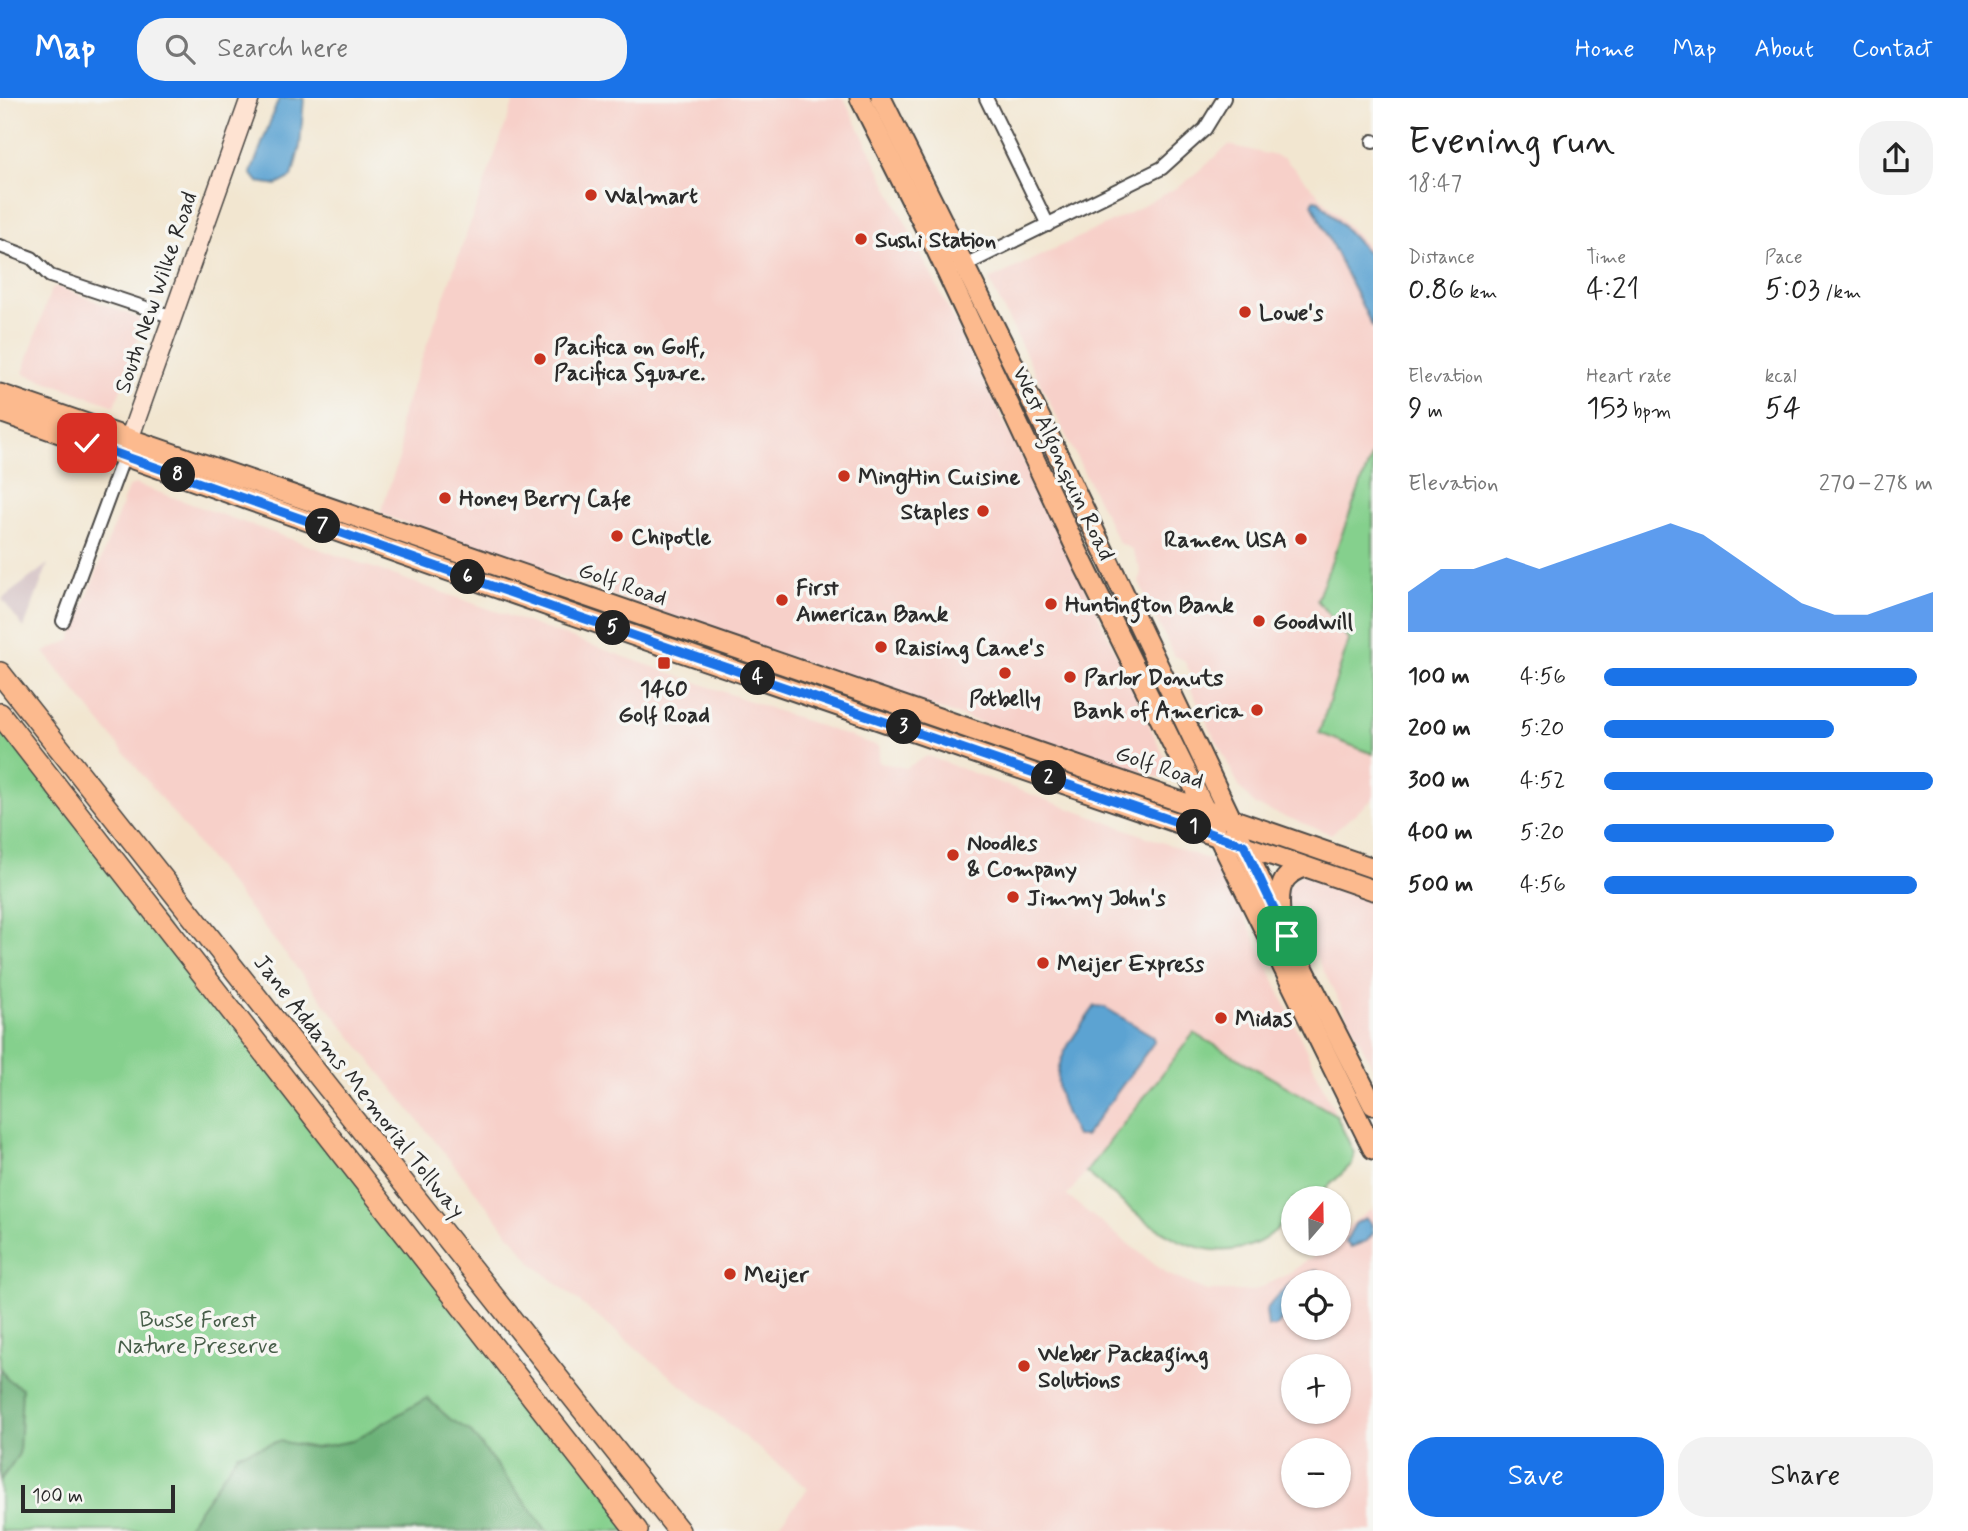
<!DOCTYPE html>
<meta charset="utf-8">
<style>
body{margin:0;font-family:Mynerve,sans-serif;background:#f2f2f2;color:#222;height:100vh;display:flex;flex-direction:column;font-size:26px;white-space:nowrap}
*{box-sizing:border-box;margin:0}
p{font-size:23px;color:#767676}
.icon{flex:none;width:38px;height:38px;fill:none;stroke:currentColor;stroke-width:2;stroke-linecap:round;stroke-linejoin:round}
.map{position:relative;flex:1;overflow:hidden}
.drawer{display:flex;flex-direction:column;background:#fff;width:595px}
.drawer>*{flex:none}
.needle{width:46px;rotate:20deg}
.controls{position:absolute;left:1281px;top:1088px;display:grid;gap:14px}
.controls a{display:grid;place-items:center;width:70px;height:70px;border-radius:50%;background:#fff;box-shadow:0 2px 5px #0004;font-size:35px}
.scale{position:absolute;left:21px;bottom:18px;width:154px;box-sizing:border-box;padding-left:7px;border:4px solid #2b2b2b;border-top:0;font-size:19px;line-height:24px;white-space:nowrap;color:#2b2b2b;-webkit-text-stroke:5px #f6f6f2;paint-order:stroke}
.pin{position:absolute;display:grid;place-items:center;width:60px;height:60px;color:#fff;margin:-30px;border-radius:14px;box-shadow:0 4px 10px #0006}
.km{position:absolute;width:35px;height:35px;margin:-18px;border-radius:50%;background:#222;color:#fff;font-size:19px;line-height:35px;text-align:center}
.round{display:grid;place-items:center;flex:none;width:74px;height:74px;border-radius:28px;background:#f2f2f2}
.headline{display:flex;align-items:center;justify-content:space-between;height:119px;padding:0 35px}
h1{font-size:38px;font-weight:600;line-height:52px}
.metrics{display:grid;grid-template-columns:repeat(3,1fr);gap:10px;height:119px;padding:7px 35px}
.metrics div{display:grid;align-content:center}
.metrics b{font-size:30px;font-weight:600}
.metrics small{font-size:19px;font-weight:400}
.metrics p{font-size:19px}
.chart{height:196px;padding:14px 35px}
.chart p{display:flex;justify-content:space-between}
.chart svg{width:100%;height:126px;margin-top:7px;fill:#1a73e8;opacity:.7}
.button{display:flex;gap:14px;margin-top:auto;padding:14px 35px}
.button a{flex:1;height:80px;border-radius:28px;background:#1a73e8;color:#fff;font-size:28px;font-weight:600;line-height:80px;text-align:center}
.button a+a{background:#f2f2f2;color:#222}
ul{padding:0 35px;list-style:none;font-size:23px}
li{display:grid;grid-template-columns:112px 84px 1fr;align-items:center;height:52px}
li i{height:18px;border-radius:9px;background:#1a73e8}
header{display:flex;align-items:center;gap:42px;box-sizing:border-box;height:98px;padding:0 35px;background:#1a73e8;color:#fff}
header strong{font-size:33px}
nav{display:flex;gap:38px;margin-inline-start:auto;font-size:24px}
.search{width:490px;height:63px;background:#f2f2f2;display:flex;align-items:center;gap:18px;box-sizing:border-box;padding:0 24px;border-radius:28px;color:#767676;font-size:26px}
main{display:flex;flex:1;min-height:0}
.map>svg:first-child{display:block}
.built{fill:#f7d0c9;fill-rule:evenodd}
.industrial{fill:#d2bec1}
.green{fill:#85d08d;stroke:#587e5c;stroke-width:2}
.forest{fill:#6cb278;stroke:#4c6e52;stroke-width:2}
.water{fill:#5ba3d2;stroke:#43677e;stroke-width:2}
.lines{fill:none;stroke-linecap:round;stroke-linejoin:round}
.minor-casing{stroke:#494744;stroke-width:16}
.secondary-casing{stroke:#494744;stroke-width:21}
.primary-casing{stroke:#494744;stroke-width:23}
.motorway-casing{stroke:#494744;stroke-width:24}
.minor{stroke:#fff;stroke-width:12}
.secondary{stroke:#fee3d2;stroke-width:18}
.primary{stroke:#fcba8e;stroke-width:19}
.motorway{stroke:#fcba8e;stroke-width:21}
.route-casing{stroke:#fff;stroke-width:14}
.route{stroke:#1a73e8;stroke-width:9}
.poi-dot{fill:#c8321e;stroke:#f6f6f2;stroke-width:2.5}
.labels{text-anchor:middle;stroke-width:7;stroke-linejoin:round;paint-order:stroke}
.poi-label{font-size:23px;font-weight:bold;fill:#2b2b2b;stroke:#f6f6f2;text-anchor:start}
.street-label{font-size:23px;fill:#2b2b2b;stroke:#f6f6f2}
.park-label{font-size:23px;fill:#465d48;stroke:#f6f6f2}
</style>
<header>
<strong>Map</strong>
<div class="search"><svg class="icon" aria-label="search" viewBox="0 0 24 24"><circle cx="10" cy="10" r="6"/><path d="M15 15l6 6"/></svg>Search here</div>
<nav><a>Home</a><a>Map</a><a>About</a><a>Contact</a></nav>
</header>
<main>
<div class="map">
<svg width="1373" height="1433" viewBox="0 0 1373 1433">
<rect width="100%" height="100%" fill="#f6f6f2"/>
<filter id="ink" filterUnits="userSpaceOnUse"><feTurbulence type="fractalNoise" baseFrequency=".0143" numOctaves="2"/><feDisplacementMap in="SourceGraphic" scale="14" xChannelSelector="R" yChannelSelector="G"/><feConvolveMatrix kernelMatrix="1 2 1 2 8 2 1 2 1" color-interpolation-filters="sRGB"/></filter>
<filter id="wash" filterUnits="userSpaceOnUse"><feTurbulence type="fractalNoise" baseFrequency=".00686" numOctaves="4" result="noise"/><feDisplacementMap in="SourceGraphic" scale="28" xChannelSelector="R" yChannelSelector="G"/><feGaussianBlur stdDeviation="1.57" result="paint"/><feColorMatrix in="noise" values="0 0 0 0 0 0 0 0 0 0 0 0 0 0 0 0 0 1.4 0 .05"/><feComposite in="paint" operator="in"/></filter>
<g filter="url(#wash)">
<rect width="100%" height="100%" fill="#f2e6d0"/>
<g class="built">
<polygon points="515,0 844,0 1070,457 1169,669 1164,681 906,601 380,416 401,354 399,325"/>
<polygon points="1229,47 1284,60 1373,154 1373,354 1317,502 1349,542 1320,635 1373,656 1373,701 1331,736 1255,707 1240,690 1188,586 1191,577 1184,562 1174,558 1139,484 1141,473 1132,451 1119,445 989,182 1130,115 1183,86"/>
<polygon points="57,188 144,222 115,308 23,275 51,191"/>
<path d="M135 386 880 649 878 664 906 670 927 658 1210 762 1229 784 1336 1017 1194 935 1067 1098 1167 1176 1207 1193H1254L1288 1176 1331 1146H1339V1138L1354 1123 1373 1111V1433H774L808 1391 533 1166 44 554 71 542 128 390ZM1293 1185H1339V1230H1293ZM1293 1269H1339V1314H1293ZM1293 1353H1339V1398H1293Z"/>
<polygon points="1301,775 1373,799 1373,969 1286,800 1286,792"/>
</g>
<polygon class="industrial" points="48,466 24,530 2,501"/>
<g class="green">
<polygon points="1373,354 1373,656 1319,635 1349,542 1317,502"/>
<polygon points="0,616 637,1433 0,1433"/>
<path d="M1194 935 1336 1017 1354 1055 1352 1066 1315 1101H1293V1117C1283 1125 1271 1138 1259 1144 1193 1176 1132 1111 1086 1074Z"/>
</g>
<g class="forest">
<polygon points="0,1270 8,1282 22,1290 19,1356 0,1383"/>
<polygon points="427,1300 450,1321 470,1333 547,1433 184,1433 238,1356 279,1343 315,1350 352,1343"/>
</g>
<g class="water">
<polygon points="279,0 304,0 300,48 292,79 277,87 258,84 251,75"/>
<polygon points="1314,102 1319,103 1373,160 1373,230 1312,106"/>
<path d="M1095 908 1104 909 1153 938 1154 944 1085 1038H1076C1044 974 1056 963 1095 908Z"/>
<polygon points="1365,1120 1371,1125 1373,1135 1367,1143 1351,1149 1345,1144 1355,1126"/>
<path d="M1318 1172 1320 1176 1313 1185H1293V1208L1276 1229H1268L1266 1212C1280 1193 1295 1179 1318 1172Z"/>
</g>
</g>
<g filter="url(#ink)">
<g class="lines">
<g class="minor-casing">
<g id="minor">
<polyline points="986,0 1048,127"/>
<polyline points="1373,43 1373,44"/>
<polyline points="0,148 32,160 50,178 173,219"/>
<polyline points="959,170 1162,70 1205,31 1224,0"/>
<polyline points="63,523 124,358"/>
</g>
</g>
<g class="secondary-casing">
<polyline id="secondary" points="125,353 250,0"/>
</g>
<g class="primary-casing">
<g id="primary">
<polyline points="860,0 937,153 1084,467 1373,1051"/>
<polyline points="881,0 1049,338 1287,838 1373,1007"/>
<polyline points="0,296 1373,770"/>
<polyline points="0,314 568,515 1373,792"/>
<path d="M1280 815C1278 792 1280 776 1305 769"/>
</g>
</g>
<g class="motorway-casing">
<g id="motorway">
<polyline points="0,575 679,1433"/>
<polyline points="0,616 637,1433"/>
</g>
</g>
<use href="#minor" class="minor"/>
<use href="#secondary" class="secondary"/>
<use href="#primary" class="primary"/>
<use href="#motorway" class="motorway"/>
</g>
</g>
<g class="lines" filter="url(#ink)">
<g class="route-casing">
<polyline id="route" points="87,345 568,515 1244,747 1287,838"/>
</g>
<use href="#route" class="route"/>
</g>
<g class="poi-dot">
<circle cx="591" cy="97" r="7"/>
<circle cx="861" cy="141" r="7"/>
<circle cx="1245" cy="214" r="7"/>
<circle cx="540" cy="261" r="7"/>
<circle cx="844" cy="378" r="7"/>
<circle cx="445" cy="400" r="7"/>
<circle cx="983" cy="413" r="7"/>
<circle cx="617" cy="438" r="7"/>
<circle cx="1301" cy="441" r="7"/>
<circle cx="782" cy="502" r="7"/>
<circle cx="1051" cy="506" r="7"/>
<circle cx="1259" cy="523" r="7"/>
<circle cx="881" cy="549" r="7"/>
<rect x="657" y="558" width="14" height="14" rx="3.5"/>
<circle cx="1005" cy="575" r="7"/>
<circle cx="1070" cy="579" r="7"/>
<circle cx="1257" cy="612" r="7"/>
<circle cx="953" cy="757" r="7"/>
<circle cx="1013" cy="799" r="7"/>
<circle cx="1043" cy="865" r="7"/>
<circle cx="1221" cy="920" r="7"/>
<circle cx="730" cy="1176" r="7"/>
<circle cx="1024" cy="1268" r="7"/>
</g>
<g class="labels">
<g class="poi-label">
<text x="605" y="105">Walmart</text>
<text x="875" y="149">Sushi Station</text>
<text x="1259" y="222">Lowe's</text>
<text x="554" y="256">Pacifica on Golf,<tspan x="554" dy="26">Pacifica Square.</tspan></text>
<text x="858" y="386">MingHin Cuisine</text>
<text x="459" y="408">Honey Berry Cafe</text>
<text x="969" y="421" text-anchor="end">Staples</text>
<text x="631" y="446">Chipotle</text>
<text x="1287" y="449" text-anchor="end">Ramen USA</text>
<text x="796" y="497">First<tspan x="796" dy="26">American Bank</tspan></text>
<text x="1065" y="514">Huntington Bank</text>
<text x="1273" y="531">Goodwill</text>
<text x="895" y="557">Raising Cane's</text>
<text x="1084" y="587">Parlor Donuts</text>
<text x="664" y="598" text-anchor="middle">1460<tspan x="664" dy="26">Golf Road</tspan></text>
<text x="1005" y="608" text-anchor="middle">Potbelly</text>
<text x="1243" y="620" text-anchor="end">Bank of America</text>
<text x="967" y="752">Noodles<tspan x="967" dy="26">&amp; Company</tspan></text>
<text x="1027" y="807">Jimmy John's</text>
<text x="1057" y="873">Meijer Express</text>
<text x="1235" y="928">Midas</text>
<text x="744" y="1184">Meijer</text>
<text x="1038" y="1263">Weber Packaging<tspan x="1038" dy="26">Solutions</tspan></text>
</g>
<g class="street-label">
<text transform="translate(155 194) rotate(-71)" y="8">South New Wilke Road</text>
<text transform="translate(1064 365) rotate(65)" y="8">West Algonquin Road</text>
<text transform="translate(623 485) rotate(19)" y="8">Golf Road</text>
<text transform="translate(1160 668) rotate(19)" y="8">Golf Road</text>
<text transform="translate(360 988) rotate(52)" y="8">Jane Addams Memorial Tollway</text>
</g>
<g class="park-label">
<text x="198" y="1229">Busse Forest<tspan x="198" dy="26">Nature Preserve</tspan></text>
</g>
</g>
</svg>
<div class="controls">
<a><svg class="needle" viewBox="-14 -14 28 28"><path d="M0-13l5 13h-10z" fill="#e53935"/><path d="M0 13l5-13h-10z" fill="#767676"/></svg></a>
<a><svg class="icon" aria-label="locate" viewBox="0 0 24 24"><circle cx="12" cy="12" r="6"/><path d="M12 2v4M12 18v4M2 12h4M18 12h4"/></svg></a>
<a>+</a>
<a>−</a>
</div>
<div class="scale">100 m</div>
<div class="pin" style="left:1287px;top:838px;background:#1e9e55"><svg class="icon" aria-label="arrive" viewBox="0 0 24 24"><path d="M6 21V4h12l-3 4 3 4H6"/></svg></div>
<div class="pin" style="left:87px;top:345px;background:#d93025"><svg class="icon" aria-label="check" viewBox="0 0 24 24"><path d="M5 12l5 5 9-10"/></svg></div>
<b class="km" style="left:1194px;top:729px">1</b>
<b class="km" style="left:1049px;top:680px">2</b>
<b class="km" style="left:904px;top:629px">3</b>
<b class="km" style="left:758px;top:580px">4</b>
<b class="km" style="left:613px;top:530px">5</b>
<b class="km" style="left:468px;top:479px">6</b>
<b class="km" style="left:323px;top:428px">7</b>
<b class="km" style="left:178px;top:377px">8</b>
</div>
<section class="drawer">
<div class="headline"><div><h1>Evening run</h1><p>18:47</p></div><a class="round"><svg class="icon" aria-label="share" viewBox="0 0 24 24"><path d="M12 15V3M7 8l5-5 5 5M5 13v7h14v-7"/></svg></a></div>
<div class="metrics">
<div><p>Distance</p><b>0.86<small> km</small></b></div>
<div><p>Time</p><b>4:21</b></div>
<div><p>Pace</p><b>5:03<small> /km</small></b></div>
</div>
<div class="metrics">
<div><p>Elevation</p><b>9<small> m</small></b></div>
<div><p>Heart rate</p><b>153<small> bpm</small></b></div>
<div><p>kcal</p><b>54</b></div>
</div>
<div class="chart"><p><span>Elevation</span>270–278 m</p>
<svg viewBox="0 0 160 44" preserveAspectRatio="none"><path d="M0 44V30L10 22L20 22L30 18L40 22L50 18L60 14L70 10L80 6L90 10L100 18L110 26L120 34L130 38L140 38L150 34L160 30V44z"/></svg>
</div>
<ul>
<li><b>100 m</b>4:56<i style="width:95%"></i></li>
<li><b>200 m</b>5:20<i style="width:70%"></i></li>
<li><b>300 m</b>4:52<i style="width:100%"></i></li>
<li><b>400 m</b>5:20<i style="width:70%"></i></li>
<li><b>500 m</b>4:56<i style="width:95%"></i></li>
</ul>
<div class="button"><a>Save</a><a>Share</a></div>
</section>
</main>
